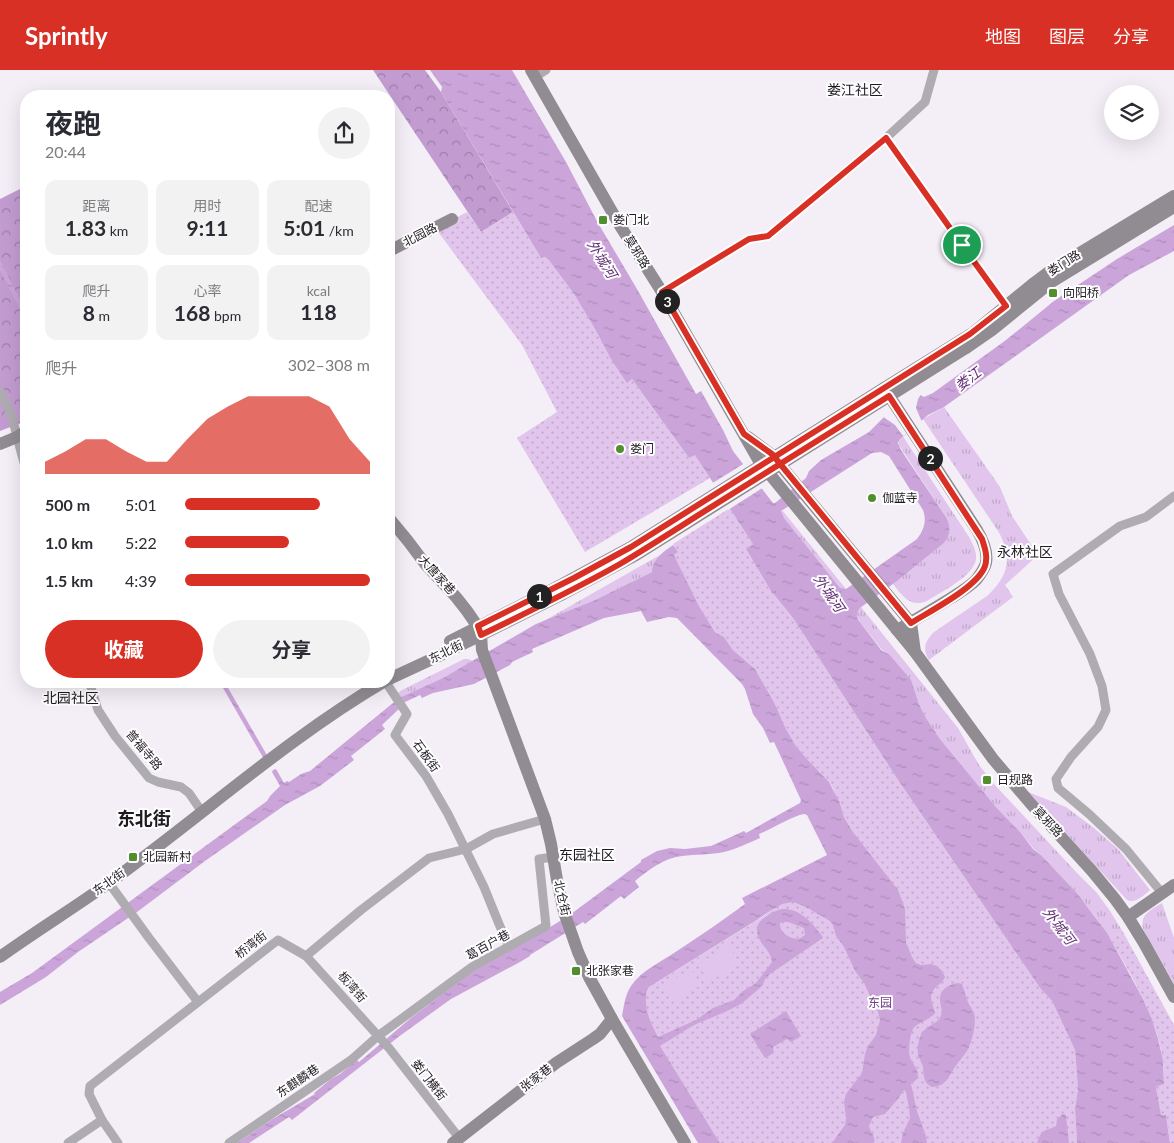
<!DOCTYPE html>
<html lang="zh">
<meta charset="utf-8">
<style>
body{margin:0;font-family:Lato,"Noto Sans SC",sans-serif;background:#f2f2f3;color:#2b2b33;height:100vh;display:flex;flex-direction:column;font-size:19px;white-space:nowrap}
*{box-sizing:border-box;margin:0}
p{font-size:16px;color:#7c7c81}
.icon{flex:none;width:28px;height:28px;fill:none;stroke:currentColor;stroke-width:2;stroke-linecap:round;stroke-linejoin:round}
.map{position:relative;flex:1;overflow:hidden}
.drawer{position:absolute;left:20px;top:20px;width:375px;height:598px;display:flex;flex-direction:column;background:#fff;border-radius:20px;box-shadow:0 5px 20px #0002}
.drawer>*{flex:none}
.fabs{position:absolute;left:1104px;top:15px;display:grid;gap:10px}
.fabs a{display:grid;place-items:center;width:55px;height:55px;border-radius:50%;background:#fff;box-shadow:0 5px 20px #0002;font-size:25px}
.pin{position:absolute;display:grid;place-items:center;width:42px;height:42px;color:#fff;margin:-21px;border:2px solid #fff;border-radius:50%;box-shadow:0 1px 5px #0007}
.km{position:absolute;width:25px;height:25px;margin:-12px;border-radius:50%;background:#222;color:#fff;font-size:14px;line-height:25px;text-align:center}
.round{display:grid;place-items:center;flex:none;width:52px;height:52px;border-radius:26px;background:#f2f2f3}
.headline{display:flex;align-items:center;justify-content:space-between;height:85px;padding:0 25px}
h1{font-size:28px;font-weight:700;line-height:38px}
.metrics{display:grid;grid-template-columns:repeat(3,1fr);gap:8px;height:85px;padding:5px 25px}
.metrics div{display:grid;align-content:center;border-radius:12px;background:#f2f2f3;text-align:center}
.metrics b{font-size:21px;font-weight:700}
.metrics small{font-size:14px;font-weight:400}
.metrics p{font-size:14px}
.chart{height:140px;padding:10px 25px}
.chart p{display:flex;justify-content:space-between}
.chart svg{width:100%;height:90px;margin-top:5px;fill:#d93025;opacity:.7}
.primary-button{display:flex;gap:10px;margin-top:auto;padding:10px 25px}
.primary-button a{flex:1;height:58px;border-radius:30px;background:#d93025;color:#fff;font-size:20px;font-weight:700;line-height:58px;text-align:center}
.primary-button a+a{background:#f2f2f3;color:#2b2b33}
ul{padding:0 25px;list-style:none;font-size:16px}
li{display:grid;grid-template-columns:80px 60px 1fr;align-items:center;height:38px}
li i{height:12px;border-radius:6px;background:#d93025}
header{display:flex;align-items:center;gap:30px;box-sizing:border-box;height:70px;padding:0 25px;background:#d93025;color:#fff}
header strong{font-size:24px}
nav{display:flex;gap:28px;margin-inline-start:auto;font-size:18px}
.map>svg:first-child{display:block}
.grass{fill:url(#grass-tufts)}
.forest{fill:url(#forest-crowns)}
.park{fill:url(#park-dots)}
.garden{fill:#e1c5ec}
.water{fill:url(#water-ripples);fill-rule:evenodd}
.pier{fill:#f4eef7}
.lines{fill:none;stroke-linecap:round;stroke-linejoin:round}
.street{stroke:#afacb1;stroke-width:9}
.secondary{stroke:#908c91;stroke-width:12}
.secondary-bridge{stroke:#908c91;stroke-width:12}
.route-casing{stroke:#fff;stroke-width:10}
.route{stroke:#d93025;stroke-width:6}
.poi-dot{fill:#518f2e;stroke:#fefdff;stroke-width:2}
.labels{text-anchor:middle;stroke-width:4;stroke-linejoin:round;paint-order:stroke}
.poi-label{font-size:12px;fill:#1e1b1f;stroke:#fefdff;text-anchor:start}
.street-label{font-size:12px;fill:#1e1b1f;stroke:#fefdff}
.park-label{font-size:12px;fill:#714183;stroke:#fefdff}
.neighbourhood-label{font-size:14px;fill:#1e1b1f;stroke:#fefdff}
.water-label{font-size:14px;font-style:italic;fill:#623273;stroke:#fefdff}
.district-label{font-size:18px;font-weight:bold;fill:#1e1b1f;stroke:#fefdff}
</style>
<header>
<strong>Sprintly</strong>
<nav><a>地图</a><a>图层</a><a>分享</a></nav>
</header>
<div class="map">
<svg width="1174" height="1073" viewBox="0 0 1174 1073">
<defs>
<pattern id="grass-tufts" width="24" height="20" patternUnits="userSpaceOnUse" patternTransform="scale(1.25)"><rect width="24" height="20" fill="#e1c5ec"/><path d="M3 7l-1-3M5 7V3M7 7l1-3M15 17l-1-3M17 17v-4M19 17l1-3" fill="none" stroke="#c1a9ca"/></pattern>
<pattern id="forest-crowns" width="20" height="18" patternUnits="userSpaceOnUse" patternTransform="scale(1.25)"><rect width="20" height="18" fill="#c29cd1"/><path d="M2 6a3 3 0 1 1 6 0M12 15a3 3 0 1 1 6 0" fill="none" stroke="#9d7ea9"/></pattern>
<pattern id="park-dots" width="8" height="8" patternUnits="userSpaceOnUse" patternTransform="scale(1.25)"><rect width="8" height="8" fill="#e1c5ec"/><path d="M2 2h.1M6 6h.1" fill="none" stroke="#c1a9ca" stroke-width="1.8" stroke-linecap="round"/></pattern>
<pattern id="water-ripples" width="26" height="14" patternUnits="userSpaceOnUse" patternTransform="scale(1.25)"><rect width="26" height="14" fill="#cba5da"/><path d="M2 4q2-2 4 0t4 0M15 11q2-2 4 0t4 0" fill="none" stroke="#ae8dbb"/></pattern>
</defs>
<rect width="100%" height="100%" fill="#f4eef7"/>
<g class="grass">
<path d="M944 337 1000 417 1012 446 1038 485 1005 515 1013 527 929 590C922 579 925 571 934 562L987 526C1009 506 1013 487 998 461L923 349Z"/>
<path d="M902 365 969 467C972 473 977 481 976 489 974 506 941 522 927 531 911 538 902 526 893 514L944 473C951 465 951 456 946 447L899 375V371Z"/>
<polygon points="782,440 846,519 840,519 784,448 781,444"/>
<path d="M660 485C656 491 652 495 652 502L595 530 542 552Z"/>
<path d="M861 537 958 658 979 695 994 714 1077 803 1097 823 1110 841 1123 862 1110 869 1094 845 1077 823 1041 785 1034 779 1021 763 996 737 940 669 926 648 919 634 910 610 889 584 883 581 859 551C856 545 856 541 861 537Z"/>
<polygon points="464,589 468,589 473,591 443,608 400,628 398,623 402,620"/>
<path d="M1028 722 1066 737 1094 758 1118 779 1150 820C1143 826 1135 834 1127 830Z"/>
<path d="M1162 833 1174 868V914L1144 861C1138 845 1151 840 1162 833Z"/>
</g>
<g class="forest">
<polygon points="373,0 425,0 441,22 513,142 481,162"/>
<polygon points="26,116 26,351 0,361 0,129"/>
</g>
<g class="park">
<polygon points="467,142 481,162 513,142 541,188 545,187 548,189 574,224 595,259 612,291 627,312 632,309 689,388 695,384 710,408 585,482 517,368 557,342 522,275 436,159"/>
<polygon points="730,438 753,474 746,479 771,521 793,548 898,710 1040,918 1052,931 1075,980 1078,1019 1075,1039 1077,1073 720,1073 660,977 646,940 646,927 649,917 761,848 860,773 853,762 844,747 833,718 829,712 808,690 796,676 786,659 775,634 755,599 733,580 724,567 715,562 699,536 674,485 677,482 673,474"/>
<path d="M1123 862 1174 955V1073H1170L1166 1045 1161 1046 1156 1017 1164 1014C1164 1006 1164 998 1163 991 1157 948 1132 906 1110 869Z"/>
</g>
<g class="garden">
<polygon points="729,875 739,894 709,912 698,894"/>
<polygon points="691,899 701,915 672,932 662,916"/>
</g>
<g class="water">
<path d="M430 0H512L566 92 598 153 637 219 696 324 701 321 723 360 733 381 773 433H775L806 408 809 401 821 390 869 362 884 347 919 324 924 327 933 323 1006 270 1054 231 1117 189 1174 155V181L1129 205 944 337 928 345 900 369 898 373 901 380 946 447C951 456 951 465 944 473L897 511 860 538C856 543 856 546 859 551L882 581 889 584 911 610 919 634 926 648 940 669 996 737 1021 763 1033 779 1041 785 1077 823 1107 863 1142 927 1152 949 1158 969 1163 990 1164 1014 1156 1017 1161 1045H1166L1170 1073H1077L1075 1039 1078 1019 1075 980 1052 931 1040 918 898 710 793 548 771 521 746 479 753 474 695 385 689 388 632 309 627 313 612 291 595 259 574 224 548 189 545 187 541 188 441 22 442 17ZM881 382 889 386 923 440C927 451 924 460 917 469L846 519 840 518 784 448 781 441 872 383Z"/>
<polygon points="0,190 26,241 26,251 0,200"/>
<path d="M673 475 678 482 674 485 699 536 715 562 724 567 733 580 755 599 775 634 786 659 796 676 808 690 829 712 839 731 844 747 853 762 898 820 905 839 906 873 913 889 916 893 921 895 931 894 937 896 942 901 945 907C943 911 941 913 937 916 927 925 932 931 935 943 930 950 916 953 913 959 910 965 908 981 910 987 913 996 920 999 917 1009L911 1014 917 1041 926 1066 927 1073H901L903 1063 910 1048 909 1038 906 1022 904 1020 898 1029 885 1044 873 1047 869 1056C870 1061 876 1067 874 1073H832L845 1055 846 1049 844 1031 846 1024 862 1003 865 984 868 976 876 965 880 950 878 942 864 913 855 901 844 877 836 866 833 855 830 851 806 837 796 833 792 832 782 834 770 841 757 850 649 917C641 933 650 952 658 967L696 950 713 938 734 930 743 921 756 913 772 892C771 880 758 874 757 861 756 854 762 849 767 846 790 828 809 848 822 866L823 868 770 904 765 909 763 915 760 918 741 934 725 942 694 955 660 976 720 1073H698L622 946C624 936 625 925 631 916 642 900 661 892 677 881 700 866 723 850 745 834L742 828 827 785 807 745 804 744C792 746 772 759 759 764L760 768C748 773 737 779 724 782 710 785 696 784 682 786 663 788 649 800 635 811L639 817 624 829 621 826 585 854 583 852 530 885V886L520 892 451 929 401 965 292 1050 289 1047 249 1073H237L271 1050 315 1024 314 1023 331 1009 340 1004 357 990 359 992 412 947 468 905 503 881 536 866 571 844 641 792V790L657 781 670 778 685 779 711 776 744 761 746 763 800 733 801 730 774 672 770 673 763 658 753 644 745 619 742 614 677 548 669 547 647 552 641 541 604 548 532 579 533 582 512 592 510 595 474 614 433 623 422 628 420 625 403 633 400 638 382 655 385 659 351 686 354 690 320 716 285 735 205 791 137 842 78 882 46 907 0 935V922L32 903 267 731 270 726 280 716 272 702 273 700 276 699 284 713 287 711 289 712 301 704 310 701 399 628 443 608 536 554 595 530 652 502C652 490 664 481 673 475ZM782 852H788L804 858 805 865 799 869C790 869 779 863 780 853Z"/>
<polygon points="219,611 224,611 268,687 264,689"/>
<path d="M958 913 962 914C964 919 965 924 967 929 968 934 972 938 974 943 977 952 972 973 967 981 963 987 958 992 955 997 948 1007 947 1016 932 1017 923 1013 924 1006 923 997 922 992 918 988 918 983 917 979 918 975 919 971 922 954 937 957 941 945 943 940 940 936 940 930 939 920 949 914 958 913Z"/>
<polygon points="786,941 801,966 791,972 787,969 773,977 774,983 765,988 750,964"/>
<path d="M1063 1044 1066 1045 1069 1073H1037C1042 1058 1044 1062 1056 1056L1057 1049Z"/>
</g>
<g class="pier">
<polygon points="918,322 922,323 918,329 916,338 922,352 903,366 895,355 882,346"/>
<polygon points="745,393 764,417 728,440 711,414"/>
</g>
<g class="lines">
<g class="street">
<polyline points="535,7 546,0"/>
<polyline points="886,68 1008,240"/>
<polyline points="662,222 749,169 768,166 886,68 925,32 934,0"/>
<polyline points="0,321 12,346 17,367 26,400"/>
<polyline points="89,611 98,640 115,666 149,708 158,712 181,717 189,723 202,742"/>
<polyline points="385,611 407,644 395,665 426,706 448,744 484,817 499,854 509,877"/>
<polyline points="109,813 149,868 198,932"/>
<polyline points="1162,823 1126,779 1089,744 1058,718 1056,709 1071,687 1098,657 1106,640 1102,616 1090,584 1059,524 1053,504 1120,456 1146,447 1174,426"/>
<polyline points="306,886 389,978 460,1069"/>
<polyline points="68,1073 102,1050"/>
<polyline points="118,1073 102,1050 89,1024 90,1016 278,870 306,886 361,840 429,788 466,779 493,764 545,749"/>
<polyline points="229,1073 351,990 378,966 472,897 546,856 539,789 553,787"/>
</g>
<g class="secondary">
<polyline points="531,0 619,154 662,222 759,391 915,582 993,689 1031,734 1092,801 1115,829 1128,847 1144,873 1174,927"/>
<polyline points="389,181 452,149"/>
<polyline points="966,278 992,260 1050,213 1174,137"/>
<polyline points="748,367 772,385 911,553 915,582"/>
<polyline points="0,374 17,367 26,361"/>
<polyline points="389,448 408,471 426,495 456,527 467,541 478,557 481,565 482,580 545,749 551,774 557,810 564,842 578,882 589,907 612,949 685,1073"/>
<path d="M897 560C915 550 933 539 951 528 959 523 969 517 976 510 980 505 984 500 986 493 988 482 983 470 977 460L884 318 974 262 1034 213 1050 201 1174 126"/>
<polyline points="450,571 557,517"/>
<polyline points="389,609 445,583 561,525"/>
<polyline points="1128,847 1174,815"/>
<path d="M0 887C36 861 74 838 110 812 202 746 286 669 385 611"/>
<polyline points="453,1073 556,993 593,969 600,964 612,949"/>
</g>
<g class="secondary-bridge">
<polyline points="557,517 631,477 884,318"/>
<polyline points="561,525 636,485 966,278"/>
</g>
</g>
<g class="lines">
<g class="route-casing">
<path id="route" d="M962 175 1006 236 970 264 631 477 574 508 478 556 481 565C528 542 574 520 620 494 652 475 684 454 716 434 774 398 832 362 889 326L982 469C985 478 988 487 985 496 978 517 930 541 911 553L772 384 744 364 662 222 749 169 768 166 886 68 962 175"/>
</g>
<use href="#route" class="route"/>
</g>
<g class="poi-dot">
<rect x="598" y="145" width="10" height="10" rx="2.5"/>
<rect x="1048" y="218" width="10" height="10" rx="2.5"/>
<circle cx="620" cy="379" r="5"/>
<circle cx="872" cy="428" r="5"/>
<rect x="982" y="705" width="10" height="10" rx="2.5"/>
<rect x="128" y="782" width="10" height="10" rx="2.5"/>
<rect x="571" y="896" width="10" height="10" rx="2.5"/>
</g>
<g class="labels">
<g class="poi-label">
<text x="613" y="154">娄门北</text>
<text x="1063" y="227">向阳桥</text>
<text x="630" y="383">娄门</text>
<text x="882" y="432">伽蓝寺</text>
<text x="997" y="714">日规路</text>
<text x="143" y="791">北园新村</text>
<text x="586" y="905">北张家巷</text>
</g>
<g class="street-label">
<text transform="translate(420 165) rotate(-27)" y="4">北园路</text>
<text transform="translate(637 182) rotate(58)" y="4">莫邪路</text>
<text transform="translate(1064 193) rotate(-32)" y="4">娄门路</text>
<text transform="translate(437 505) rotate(48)" y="4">大唐家巷</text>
<text transform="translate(446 582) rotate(-26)" y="4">东北街</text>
<text transform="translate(144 680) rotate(50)" y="4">普福寺路</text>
<text transform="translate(426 686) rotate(54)" y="4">石板街</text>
<text transform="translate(1048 752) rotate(47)" y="4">莫邪路</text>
<text transform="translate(109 812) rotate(-36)" y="4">东北街</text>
<text transform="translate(562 828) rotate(77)" y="4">北仓街</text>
<text transform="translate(251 875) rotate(-38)" y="4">桥湾街</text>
<text transform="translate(488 875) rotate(-29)" y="4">葛百户巷</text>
<text transform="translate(352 917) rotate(49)" y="4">板湾街</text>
<text transform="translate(536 1008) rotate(-37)" y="4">张家巷</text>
<text transform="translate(429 1010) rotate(52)" y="4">娄门横街</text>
<text transform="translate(298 1011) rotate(-34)" y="4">东麒麟巷</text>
</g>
<g class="park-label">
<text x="880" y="937">东园</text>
</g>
<g class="neighbourhood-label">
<text x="855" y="25">娄江社区</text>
<text x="1025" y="487">永林社区</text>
<text x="71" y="633">北园社区</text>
<text x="587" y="790">东园社区</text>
</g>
<g class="water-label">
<text transform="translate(602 189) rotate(58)" y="5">外城河</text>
<text transform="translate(968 309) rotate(-37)" y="5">娄江</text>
<text transform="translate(829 523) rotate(56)" y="5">外城河</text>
<text transform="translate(1059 856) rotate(53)" y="5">外城河</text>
</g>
<g class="district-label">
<text x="144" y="755">东北街</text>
</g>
</g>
</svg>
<div class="fabs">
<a><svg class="icon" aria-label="layers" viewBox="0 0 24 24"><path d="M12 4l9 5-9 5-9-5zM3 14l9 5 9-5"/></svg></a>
</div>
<div class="pin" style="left:962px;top:175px;background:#1e9e55"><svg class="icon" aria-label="arrive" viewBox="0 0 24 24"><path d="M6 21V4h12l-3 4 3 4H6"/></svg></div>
<b class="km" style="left:539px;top:526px">1</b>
<b class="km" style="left:930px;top:388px">2</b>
<b class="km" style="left:667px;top:231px">3</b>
<section class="drawer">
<div class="headline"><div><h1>夜跑</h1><p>20:44</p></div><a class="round"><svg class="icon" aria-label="share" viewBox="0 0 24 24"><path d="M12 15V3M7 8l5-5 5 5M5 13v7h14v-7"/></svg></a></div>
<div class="metrics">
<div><p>距离</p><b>1.83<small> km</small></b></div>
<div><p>用时</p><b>9:11</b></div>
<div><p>配速</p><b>5:01<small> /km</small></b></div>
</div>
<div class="metrics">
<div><p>爬升</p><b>8<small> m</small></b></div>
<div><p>心率</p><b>168<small> bpm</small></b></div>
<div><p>kcal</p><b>118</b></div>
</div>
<div class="chart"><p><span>爬升</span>302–308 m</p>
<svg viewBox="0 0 160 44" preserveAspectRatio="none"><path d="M0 44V38L10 33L20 27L30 27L40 33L50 38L60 38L70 27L80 17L90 11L100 6L110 6L120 6L130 6L140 11L150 27L160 38V44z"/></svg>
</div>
<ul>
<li><b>500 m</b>5:01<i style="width:73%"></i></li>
<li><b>1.0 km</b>5:22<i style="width:56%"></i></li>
<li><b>1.5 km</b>4:39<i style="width:100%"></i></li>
</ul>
<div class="primary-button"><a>收藏</a><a>分享</a></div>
</section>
</div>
